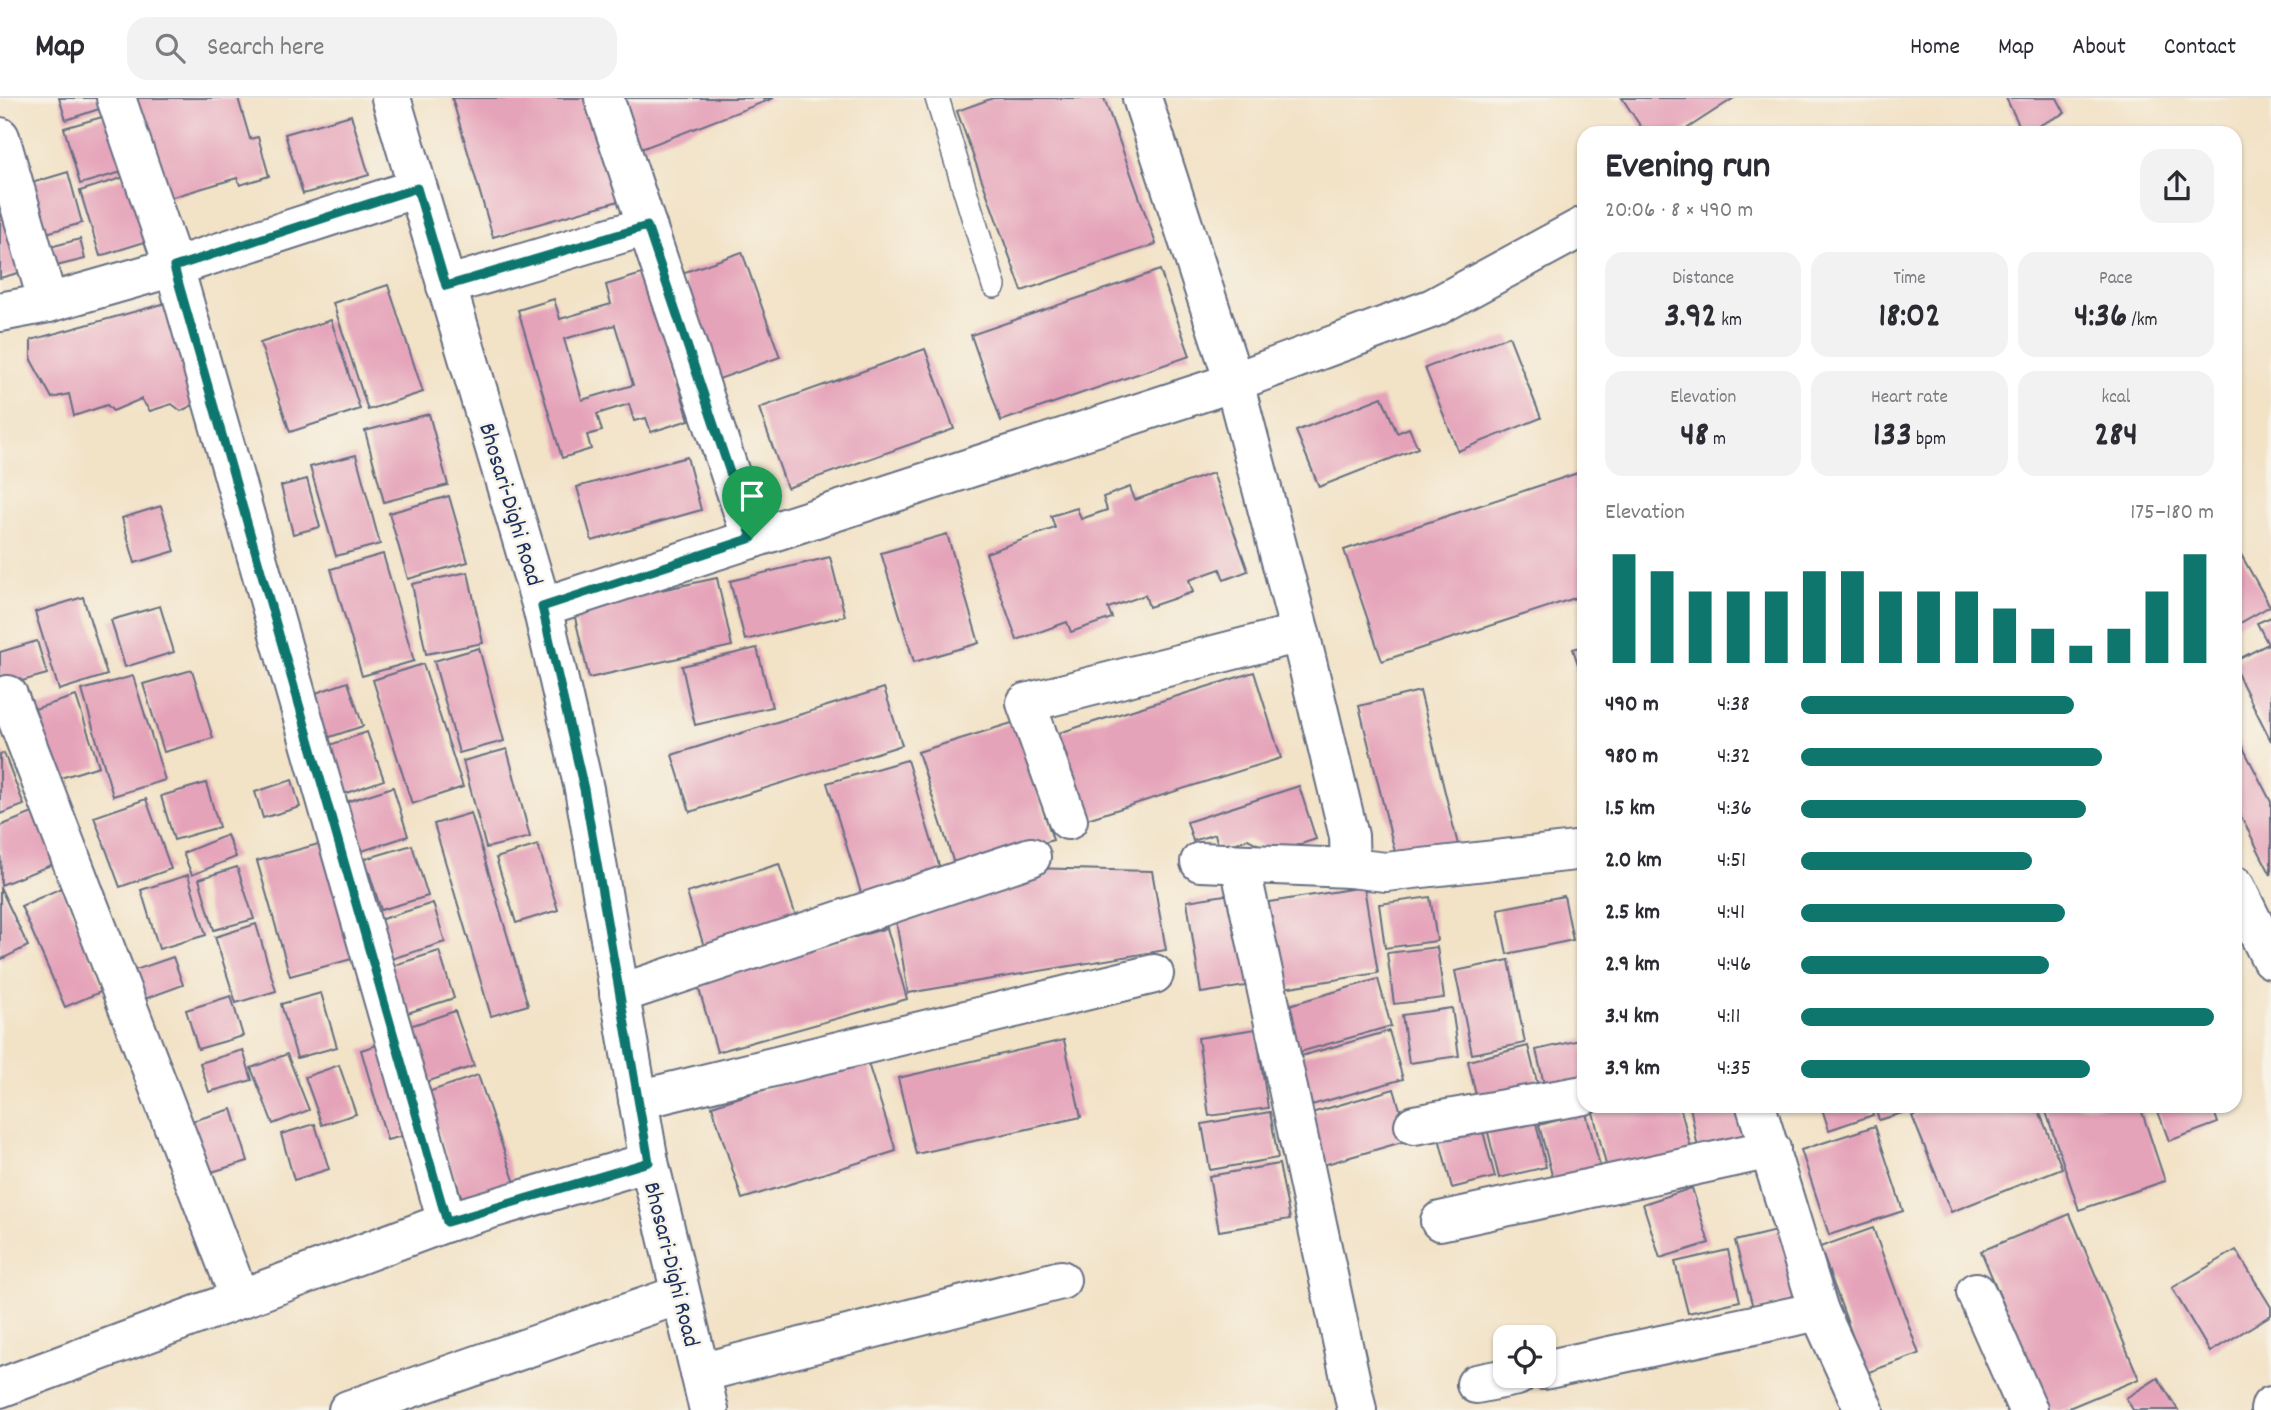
<!DOCTYPE html>
<meta charset="utf-8">
<style>
body{margin:0;font-family:Dekko,sans-serif;background:#f2f2f3;color:#2b2b33;height:100vh;display:flex;flex-direction:column;font-size:26px;white-space:nowrap}
*{box-sizing:border-box;margin:0}
p{font-size:23px;color:#7c7c81}
.icon{flex:none;width:38px;height:38px;fill:none;stroke:currentColor;stroke-width:2;stroke-linecap:round;stroke-linejoin:round}
.map{position:relative;flex:1;overflow:hidden}
.panel{position:absolute;left:1577px;top:28px;width:665px;height:987px;display:flex;flex-direction:column;background:#fff;border-radius:21px;box-shadow:0 2px 5px #0004}
.panel>*{flex:none}
.controls{position:absolute;left:1493px;top:1227px;display:grid;gap:14px}
.controls a{display:grid;place-items:center;width:63px;height:63px;border-radius:14px;background:#fff;box-shadow:0 2px 5px #0004;font-size:35px}
.pin{position:absolute;display:grid;place-items:center;width:60px;height:60px;color:#fff;margin:-72px -30px;border-radius:50% 50% 50% 0;rotate:-45deg;box-shadow:0 0 7px #0007}
.pin .icon{rotate:45deg}
.round{display:grid;place-items:center;flex:none;width:74px;height:74px;border-radius:21px;background:#f2f2f3}
.overview{display:flex;align-items:center;justify-content:space-between;height:119px;padding:0 28px}
h1{font-size:38px;font-weight:800;line-height:52px}
.stats{display:grid;grid-template-columns:repeat(3,1fr);gap:10px;height:119px;padding:7px 28px}
.stats div{display:grid;align-content:center;border-radius:18px;background:#f2f2f3;text-align:center}
.stats b{font-size:35px;font-weight:800}
.stats small{font-size:19px;font-weight:400}
.stats p{font-size:19px}
.chart{height:196px;padding:14px 28px}
.chart p{display:flex;justify-content:space-between}
.chart svg{width:100%;height:126px;margin-top:7px;stroke:#0f766e;stroke-width:6}
ul{padding:0 28px;list-style:none;font-size:23px}
li{display:grid;grid-template-columns:112px 84px 1fr;align-items:center;height:52px}
li i{height:18px;border-radius:9px;background:#0f766e}
header{display:flex;align-items:center;gap:42px;box-sizing:border-box;height:98px;padding:0 35px;background:#fff;border-bottom:2px solid #e1e1e2}
header strong{font-size:33px}
nav{display:flex;gap:38px;margin-inline-start:auto;font-size:24px}
.search{width:490px;height:63px;background:#f2f2f3;display:flex;align-items:center;gap:18px;box-sizing:border-box;padding:0 24px;border-radius:21px;color:#7c7c81;font-size:26px}
.map>svg:first-child{display:block}
.building{fill:#e5a3b9;fill-rule:evenodd}
.lines{fill:none;stroke-linecap:round;stroke-linejoin:round}
.service-casing{stroke:#666e82;stroke-width:26}
.minor-casing{stroke:#666e82;stroke-width:42}
.tertiary-casing{stroke:#666e82;stroke-width:42}
.service{stroke:#fff;stroke-width:23}
.minor{stroke:#fff;stroke-width:38}
.tertiary{stroke:#fff;stroke-width:38}
.route-casing{stroke:#fff;stroke-width:14}
.route{stroke:#0f766e;stroke-width:9}
.labels{text-anchor:middle;stroke-width:5;stroke-linejoin:round;paint-order:stroke}
.street-label{font-size:24px;fill:#1b2f5e;stroke:#f7f3e8}
</style>
<header>
<strong>Map</strong>
<div class="search"><svg class="icon" aria-label="search" viewBox="0 0 24 24"><circle cx="10" cy="10" r="6"/><path d="M15 15l6 6"/></svg>Search here</div>
<nav><a>Home</a><a>Map</a><a>About</a><a>Contact</a></nav>
</header>
<div class="map">
<svg width="2271" height="1312" viewBox="0 0 2271 1312">
<rect width="100%" height="100%" fill="#f7f3e8"/>
<filter id="ink" filterUnits="userSpaceOnUse"><feTurbulence type="fractalNoise" baseFrequency=".0143" numOctaves="2"/><feDisplacementMap in="SourceGraphic" scale="14" xChannelSelector="R" yChannelSelector="G"/><feConvolveMatrix kernelMatrix="1 2 1 2 8 2 1 2 1" color-interpolation-filters="sRGB"/></filter>
<filter id="wash" filterUnits="userSpaceOnUse"><feTurbulence type="fractalNoise" baseFrequency=".00686" numOctaves="4" result="noise"/><feDisplacementMap in="SourceGraphic" scale="28" xChannelSelector="R" yChannelSelector="G"/><feGaussianBlur stdDeviation="1.57" result="paint"/><feColorMatrix in="noise" values="0 0 0 0 0 0 0 0 0 0 0 0 0 0 0 0 0 1.4 0 .05"/><feComposite in="paint" operator="in"/></filter>
<g filter="url(#wash)">
<rect width="100%" height="100%" fill="#f2e2c6"/>
<g id="blocks">
<g class="building">
<polygon points="59,0 112,0 114,6 66,22"/>
<polygon points="127,0 238,0 250,41 258,39 269,78 240,87 237,80 159,103"/>
<polygon points="452,0 592,0 622,102 493,139"/>
<polygon points="616,0 774,0 636,53"/>
<polygon points="993,0 1104,0 1156,146 1022,193 957,13"/>
<polygon points="1622,0 1734,0 1680,35 1645,35"/>
<polygon points="2006,0 2057,0 2065,15 2023,35"/>
<polygon points="116,15 132,71 80,86 64,30"/>
<polygon points="351,17 369,77 303,96 285,36"/>
<polygon points="68,74 82,125 39,137 25,87"/>
<polygon points="131,77 151,142 100,158 80,93"/>
<polygon points="13,112 29,172 0,180 0,115"/>
<polygon points="80,141 85,161 44,171 39,152"/>
<polygon points="742,154 780,259 719,281 682,175"/>
<polygon points="1160,172 1190,258 1001,323 971,237"/>
<path d="M645 175 689 322 651 334 646 320 634 323 629 306 597 316 602 333 587 337 591 351 562 360 518 212 554 201 560 221 611 206 606 187ZM615 227 633 287 582 302 564 241Z"/>
<polygon points="388,187 423,294 368,312 333,205"/>
<polygon points="177,202 201,303 181,313 172,306 150,313 141,301 113,313 107,307 74,318 69,296 52,300 31,262 31,242"/>
<polygon points="331,222 360,311 290,334 260,245"/>
<polygon points="1509,238 1541,320 1458,353 1425,270"/>
<polygon points="925,251 954,331 787,390 759,310"/>
<polygon points="1382,299 1397,335 1409,330 1418,350 1319,389 1296,333"/>
<polygon points="429,316 448,387 384,404 365,333"/>
<polygon points="356,357 380,446 336,458 310,369"/>
<polygon points="687,359 701,412 592,443 577,389"/>
<polygon points="1584,373 1584,497 1382,563 1344,452"/>
<polygon points="1213,375 1248,473 1224,482 1220,471 1189,482 1193,494 1149,509 1145,497 1108,510 1112,520 1071,534 1067,524 1017,542 986,455 1055,430 1051,418 1077,410 1081,421 1107,412 1103,399 1130,389 1135,402"/>
<polygon points="307,381 320,429 293,436 281,388"/>
<polygon points="449,398 468,464 408,481 389,415"/>
<polygon points="161,408 175,453 135,465 122,420"/>
<polygon points="947,436 979,545 914,564 881,455"/>
<polygon points="2235,446 2270,508 2235,528"/>
<polygon points="383,456 414,563 362,578 331,471"/>
<polygon points="830,459 845,518 745,542 730,483"/>
<polygon points="468,474 483,545 426,556 412,486"/>
<polygon points="717,480 732,548 589,580 573,511"/>
<polygon points="83,499 107,577 59,592 35,514"/>
<polygon points="160,508 174,554 125,569 111,522"/>
<polygon points="2271,519 2271,643 2235,571 2235,563 2268,546 2257,525"/>
<polygon points="37,543 47,576 0,589 0,554"/>
<polygon points="1584,548 1584,582 1583,582 1573,551"/>
<polygon points="479,550 504,643 459,655 434,563"/>
<polygon points="757,550 772,609 695,627 682,568"/>
<polygon points="423,566 463,689 412,706 373,582"/>
<polygon points="192,572 213,640 164,654 143,586"/>
<polygon points="1254,574 1281,660 1087,721 1059,635"/>
<polygon points="133,578 165,682 113,698 82,592"/>
<polygon points="348,584 363,628 318,643 304,599"/>
<polygon points="884,590 902,647 690,714 672,657"/>
<polygon points="1420,593 1458,747 1397,762 1359,608"/>
<polygon points="76,598 99,668 51,683 28,613"/>
<polygon points="1015,624 1053,742 956,772 918,654"/>
<polygon points="367,634 384,682 338,698 321,650"/>
<polygon points="2235,634 2271,704 2271,777 2235,707"/>
<polygon points="507,651 530,739 486,750 463,663"/>
<polygon points="4,655 24,707 0,716 0,656"/>
<polygon points="907,662 941,774 862,798 827,685"/>
<polygon points="292,682 300,709 263,720 255,694"/>
<polygon points="206,685 219,729 174,742 161,698"/>
<polygon points="1299,688 1316,741 1274,755 1248,741 1219,751 1215,736 1193,743 1187,724"/>
<polygon points="393,689 408,738 359,754 343,705"/>
<polygon points="146,701 171,771 120,789 94,719"/>
<polygon points="35,714 56,765 1,787 0,728"/>
<polygon points="471,715 528,907 491,918 434,726"/>
<polygon points="227,737 236,759 192,777 183,755"/>
<polygon points="333,742 366,857 290,878 257,763"/>
<polygon points="412,747 428,798 381,812 365,761"/>
<polygon points="538,747 558,812 516,825 496,760"/>
<polygon points="779,766 800,831 708,861 687,795"/>
<polygon points="237,769 254,821 214,832 199,781"/>
<polygon points="1026,770 1152,773 1166,852 908,895 895,816"/>
<polygon points="188,777 206,837 159,851 141,792"/>
<polygon points="0,789 28,848 0,862"/>
<polygon points="1364,789 1378,875 1277,891 1263,805"/>
<polygon points="61,790 105,892 65,909 21,808"/>
<polygon points="1244,794 1258,886 1201,895 1187,803"/>
<polygon points="1564,798 1573,842 1507,856 1498,811"/>
<polygon points="1430,799 1437,843 1385,850 1379,806"/>
<polygon points="433,805 445,844 391,861 379,822"/>
<polygon points="256,826 276,893 236,905 215,839"/>
<polygon points="887,830 907,901 717,954 697,884"/>
<polygon points="1437,849 1444,900 1394,906 1387,855"/>
<polygon points="439,853 454,900 395,919 379,872"/>
<polygon points="173,859 183,887 142,902 132,873"/>
<polygon points="1509,862 1525,945 1472,956 1455,873"/>
<polygon points="1378,881 1391,928 1293,956 1279,910"/>
<polygon points="321,895 337,949 297,960 281,906"/>
<polygon points="231,898 243,938 198,951 186,912"/>
<polygon points="1452,910 1459,958 1409,965 1402,917"/>
<polygon points="455,913 474,968 420,986 401,931"/>
<polygon points="1256,931 1268,1010 1209,1018 1198,940"/>
<polygon points="1389,933 1403,981 1301,1010 1287,962"/>
<polygon points="1584,941 1584,990 1547,999 1536,952"/>
<polygon points="393,942 419,1034 387,1042 361,952"/>
<polygon points="1064,942 1081,1019 916,1056 898,980"/>
<polygon points="1528,948 1539,992 1478,1006 1468,963"/>
<polygon points="243,952 252,982 209,994 200,965"/>
<polygon points="287,956 309,1012 273,1026 251,970"/>
<polygon points="866,959 896,1053 742,1101 712,1008"/>
<polygon points="339,967 356,1016 322,1027 305,979"/>
<polygon points="478,977 517,1091 465,1109 425,995"/>
<polygon points="1394,991 1409,1042 1316,1069 1301,1018"/>
<polygon points="1615,1008 1680,1008 1692,1054 1608,1075 1593,1014"/>
<polygon points="1690,1008 1749,1008 1761,1043 1700,1061"/>
<polygon points="1821,1008 1870,1008 1873,1017 1829,1032"/>
<polygon points="1875,1008 1921,1008 1922,1009 1879,1022"/>
<polygon points="1938,1008 2037,1008 2062,1070 1951,1114 1912,1018"/>
<polygon points="2044,1008 2140,1008 2165,1083 2079,1112"/>
<polygon points="2156,1008 2212,1008 2218,1025 2169,1043"/>
<polygon points="232,1011 248,1063 205,1076 189,1024"/>
<polygon points="1270,1014 1278,1060 1210,1072 1202,1026"/>
<polygon points="1586,1015 1600,1068 1553,1081 1539,1027"/>
<polygon points="1534,1016 1546,1069 1499,1080 1486,1026"/>
<polygon points="315,1026 329,1071 294,1082 281,1036"/>
<polygon points="1481,1026 1495,1079 1452,1090 1438,1036"/>
<polygon points="1875,1028 1903,1113 1829,1137 1801,1052"/>
<polygon points="1279,1066 1290,1121 1219,1133 1209,1078"/>
<polygon points="1692,1090 1709,1145 1660,1160 1643,1106"/>
<polygon points="2070,1116 2139,1281 2064,1312 2048,1312 1981,1153"/>
<polygon points="1788,1130 1806,1199 1754,1213 1735,1143"/>
<polygon points="1873,1130 1919,1256 1866,1275 1820,1149"/>
<polygon points="1728,1152 1740,1203 1688,1215 1675,1164"/>
<polygon points="2236,1152 2271,1209 2271,1217 2210,1254 2172,1190"/>
<polygon points="2158,1280 2178,1312 2133,1312 2126,1300"/>
</g>
</g>
</g>
<g filter="url(#ink)">
<use href="#blocks" fill-opacity="0" stroke="#666e82" stroke-width="2"/>
<g class="lines">
<g class="service-casing">
<polyline id="service" points="937,0 994,188"/>
</g>
<g class="minor-casing">
<g id="minor">
<polyline points="116,0 174,169 447,1124"/>
<polyline points="604,0 752,441"/>
<polyline points="1142,0 1234,284 1300,535 1349,738 1350,770 1200,764"/>
<polyline points="0,39 48,205"/>
<polyline points="446,188 647,128"/>
<polyline points="0,214 48,205 174,169 417,90"/>
<polyline points="542,509 1234,284 1433,210 1584,128"/>
<polyline points="8,597 240,1201"/>
<polyline points="1068,722 1026,605 1300,535"/>
<polyline points="1240,767 1357,1312"/>
<polyline points="1350,770 1386,774 1584,752"/>
<polyline points="2235,788 2271,861"/>
<polyline points="619,896 1031,759"/>
<polyline points="638,1002 1154,876"/>
<polyline points="1756,1008 1819,1213 1864,1312"/>
<polyline points="1414,1027 1584,997"/>
<polyline points="1440,1123 1771,1051"/>
<polyline points="1976,1194 2028,1312"/>
<polyline points="1544,1272 1819,1213"/>
<polyline points="700,1275 1061,1182"/>
<polyline points="1476,1286 1517,1278"/>
<polyline points="0,1290 447,1124 649,1064"/>
<polyline points="348,1312 679,1197"/>
<polyline points="2270,1312 2271,1308"/>
</g>
</g>
<g class="tertiary-casing">
<polyline id="tertiary" points="391,0 542,509 584,691 649,1064 709,1312"/>
</g>
<use href="#service" class="service"/>
<use href="#minor" class="minor"/>
<use href="#tertiary" class="tertiary"/>
</g>
</g>
<g class="lines" filter="url(#ink)">
<g class="route-casing">
<polygon id="route" points="417,90 446,188 647,128 752,440 542,509 584,691 649,1064 447,1124 174,169"/>
</g>
<use href="#route" class="route"/>
</g>
<g class="labels">
<g class="street-label">
<text transform="translate(512 406) rotate(73)" y="8">Bhosari-Dighi Road</text>
<text transform="translate(673 1166) rotate(76)" y="8">Bhosari-Dighi Road</text>
</g>
</g>
</svg>
<div class="controls">
<a><svg class="icon" aria-label="locate" viewBox="0 0 24 24"><circle cx="12" cy="12" r="6"/><path d="M12 2v4M12 18v4M2 12h4M18 12h4"/></svg></a>
</div>
<div class="pin" style="left:752px;top:440px;background:#1e9e55"><svg class="icon" aria-label="arrive" viewBox="0 0 24 24"><path d="M6 21V4h12l-3 4 3 4H6"/></svg></div>
<section class="panel">
<div class="overview"><div><h1>Evening run</h1><p>20:06 · 8 × 490 m</p></div><a class="round"><svg class="icon" aria-label="share" viewBox="0 0 24 24"><path d="M12 15V3M7 8l5-5 5 5M5 13v7h14v-7"/></svg></a></div>
<div class="stats">
<div><p>Distance</p><b>3.92<small> km</small></b></div>
<div><p>Time</p><b>18:02</b></div>
<div><p>Pace</p><b>4:36<small> /km</small></b></div>
</div>
<div class="stats">
<div><p>Elevation</p><b>48<small> m</small></b></div>
<div><p>Heart rate</p><b>133<small> bpm</small></b></div>
<div><p>kcal</p><b>284</b></div>
</div>
<div class="chart"><p><span>Elevation</span>175–180 m</p>
<svg viewBox="0 0 160 44" preserveAspectRatio="none"><path d="M5 44V6M15 44V12M25 44V19M35 44V19M45 44V19M55 44V12M65 44V12M75 44V19M85 44V19M95 44V19M105 44V25M115 44V32M125 44V38M135 44V32M145 44V19M155 44V6"/></svg>
</div>
<ul>
<li><b>490 m</b>4:38<i style="width:66%"></i></li>
<li><b>980 m</b>4:32<i style="width:73%"></i></li>
<li><b>1.5 km</b>4:36<i style="width:69%"></i></li>
<li><b>2.0 km</b>4:51<i style="width:56%"></i></li>
<li><b>2.5 km</b>4:41<i style="width:64%"></i></li>
<li><b>2.9 km</b>4:46<i style="width:60%"></i></li>
<li><b>3.4 km</b>4:11<i style="width:100%"></i></li>
<li><b>3.9 km</b>4:35<i style="width:70%"></i></li>
</ul>
</section>
</div>
